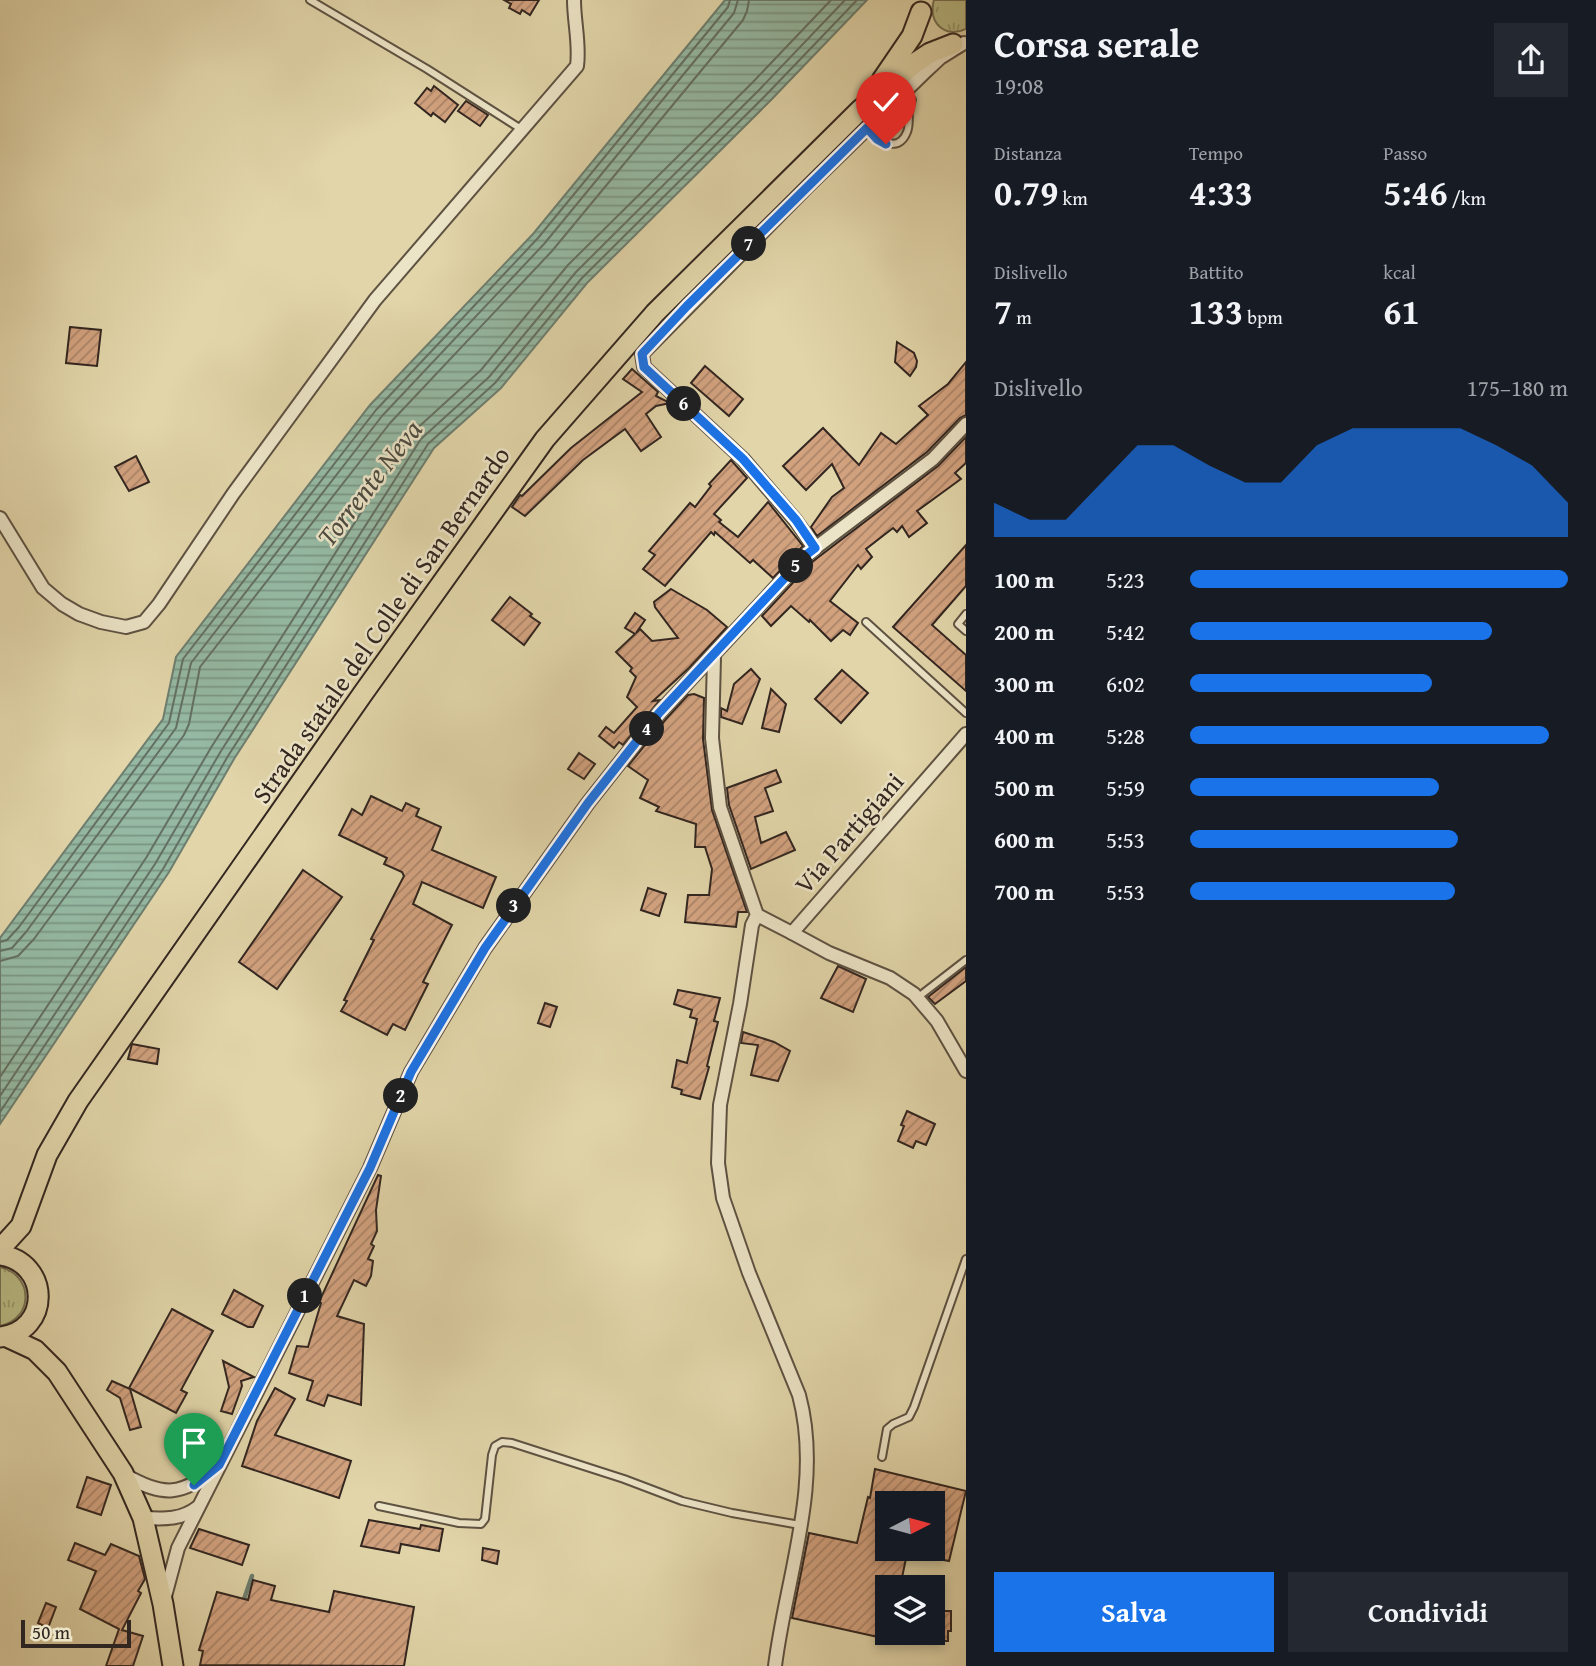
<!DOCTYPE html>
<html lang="it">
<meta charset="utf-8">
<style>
body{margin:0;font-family:"Gentium Book Plus",serif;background:#242831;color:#f1f3f6;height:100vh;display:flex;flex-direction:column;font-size:26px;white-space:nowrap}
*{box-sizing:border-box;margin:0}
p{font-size:23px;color:#9ea1a6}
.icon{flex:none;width:38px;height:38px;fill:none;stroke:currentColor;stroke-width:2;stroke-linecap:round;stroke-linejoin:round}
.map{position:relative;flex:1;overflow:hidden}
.drawer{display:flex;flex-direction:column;background:#171b24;width:630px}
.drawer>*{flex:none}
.needle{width:46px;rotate:84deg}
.tools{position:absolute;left:875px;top:1491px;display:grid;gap:14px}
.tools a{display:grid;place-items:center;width:70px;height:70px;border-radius:0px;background:#171b24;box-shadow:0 4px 10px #0003;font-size:35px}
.scale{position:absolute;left:21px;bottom:18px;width:110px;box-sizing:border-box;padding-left:7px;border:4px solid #322620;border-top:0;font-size:19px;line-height:24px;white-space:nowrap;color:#322620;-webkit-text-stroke:5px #ece4c7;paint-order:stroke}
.pin{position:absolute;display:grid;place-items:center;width:60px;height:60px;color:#fff;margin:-72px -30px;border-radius:50% 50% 50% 0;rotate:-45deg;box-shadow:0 0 7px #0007}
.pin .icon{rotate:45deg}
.km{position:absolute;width:35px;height:35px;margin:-18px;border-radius:50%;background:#222;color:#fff;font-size:19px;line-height:35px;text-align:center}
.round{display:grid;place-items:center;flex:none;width:74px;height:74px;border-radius:0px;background:#242831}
.overview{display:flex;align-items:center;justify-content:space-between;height:119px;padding:0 28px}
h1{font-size:38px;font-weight:800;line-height:52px}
.metrics{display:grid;grid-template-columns:repeat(3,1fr);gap:10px;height:119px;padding:7px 28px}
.metrics div{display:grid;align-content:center}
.metrics b{font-size:35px;font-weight:800}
.metrics small{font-size:19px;font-weight:400}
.metrics p{font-size:19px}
.chart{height:196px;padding:14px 28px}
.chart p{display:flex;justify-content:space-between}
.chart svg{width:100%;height:126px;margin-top:7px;fill:#1a73e8;opacity:.7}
.cta{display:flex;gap:14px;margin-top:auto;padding:14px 28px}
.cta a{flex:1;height:80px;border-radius:0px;background:#1a73e8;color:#fff;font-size:28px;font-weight:800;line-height:80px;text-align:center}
.cta a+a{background:#242831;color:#f1f3f6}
ul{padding:0 28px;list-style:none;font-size:23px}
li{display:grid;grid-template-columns:112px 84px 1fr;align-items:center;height:52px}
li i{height:18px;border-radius:9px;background:#1a73e8}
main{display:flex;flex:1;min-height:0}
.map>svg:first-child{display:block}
.grass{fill:url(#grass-tufts);stroke:#767052;stroke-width:2}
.water{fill:url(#water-rules);stroke:#6d7e6f;stroke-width:2}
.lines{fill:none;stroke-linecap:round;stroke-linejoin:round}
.shore{stroke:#647062;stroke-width:2}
.stream{stroke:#6d7e6f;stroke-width:4.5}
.building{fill:url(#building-hatch);stroke:#322620;stroke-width:2}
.lane-casing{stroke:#5e5242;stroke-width:10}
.street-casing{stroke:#5e5242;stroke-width:16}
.primary-casing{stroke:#322620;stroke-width:23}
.lane{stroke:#ece4c7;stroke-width:6}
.street{stroke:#ece4c7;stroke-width:12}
.primary{stroke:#e1d5a9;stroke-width:19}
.route-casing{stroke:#fff;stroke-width:14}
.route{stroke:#1a73e8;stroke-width:9}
.labels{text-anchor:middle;stroke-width:5;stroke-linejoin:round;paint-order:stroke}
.street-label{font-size:26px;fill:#322620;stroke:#ece4c7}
.water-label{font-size:28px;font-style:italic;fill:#4b4b41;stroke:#ece4c7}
</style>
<main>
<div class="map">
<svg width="966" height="1666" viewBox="0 0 966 1666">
<defs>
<pattern id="grass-tufts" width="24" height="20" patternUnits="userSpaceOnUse" patternTransform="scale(1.75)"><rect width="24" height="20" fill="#b9bb84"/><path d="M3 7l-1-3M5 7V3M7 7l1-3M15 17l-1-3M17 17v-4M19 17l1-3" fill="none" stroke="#97986c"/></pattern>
<pattern id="water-rules" width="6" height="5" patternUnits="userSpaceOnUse" patternTransform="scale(1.75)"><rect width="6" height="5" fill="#95b9a3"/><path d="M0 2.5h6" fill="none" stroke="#7a9684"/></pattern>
<pattern id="building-hatch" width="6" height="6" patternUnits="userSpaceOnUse" patternTransform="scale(1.75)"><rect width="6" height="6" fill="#d2a27f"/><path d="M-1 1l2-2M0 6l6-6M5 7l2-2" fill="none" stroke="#ab8468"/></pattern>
</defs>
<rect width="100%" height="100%" fill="#e1d5a9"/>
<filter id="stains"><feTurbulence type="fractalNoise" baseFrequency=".00286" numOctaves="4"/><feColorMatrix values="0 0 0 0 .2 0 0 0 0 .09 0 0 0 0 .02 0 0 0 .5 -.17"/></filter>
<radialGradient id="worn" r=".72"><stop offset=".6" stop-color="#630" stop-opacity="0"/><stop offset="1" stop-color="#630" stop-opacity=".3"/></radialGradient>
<g class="grass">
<path d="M934 0H966V29C945 39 927 22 934 0Z"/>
<path d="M0 1267C34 1275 34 1319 0 1326Z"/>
</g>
<polygon class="water" points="725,0 867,0 770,101 587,283 501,388 434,448 234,759 169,872 0,1124 0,938 163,719 176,657 370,405 533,234"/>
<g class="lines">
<g class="shore">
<polyline points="0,942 7,940 19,927 169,723 183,659 376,410 538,238 728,7 730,0"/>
<polyline points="0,951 12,948 26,932 176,728 191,663 382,416 544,244 734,13 738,0"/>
<polyline points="0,961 18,956 34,939 184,735 189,724 200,667 390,423 552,251 743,20 747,11 749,0"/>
<polyline points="0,1077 146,858 212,746 412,433 481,370 568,265 752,83 831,0"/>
<polyline points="0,1096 155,864 221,751 421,439 489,377 576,272 759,90 845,0"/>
<polyline points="0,1112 163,869 228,756 428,444 495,383 582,278 765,96 857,0"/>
</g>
<polyline class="stream" points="242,1605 252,1576"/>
</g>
<g class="building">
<polygon points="504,0 539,0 530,15 522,10 520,14 509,8 511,4"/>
<polygon points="434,86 458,105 445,122 433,113 431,116 415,103 427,88 431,91"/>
<polygon points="466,101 488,115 480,126 458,111"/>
<polygon points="70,327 101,330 97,366 66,363"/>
<polygon points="897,342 914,353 917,361 916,367 910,376 895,362"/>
<polygon points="966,362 966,415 960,418 927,452 817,536 811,527 832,497 844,488 832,464 806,490 783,466 823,428 859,465 881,433 896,444 928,415 919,406 948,384"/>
<polygon points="705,366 743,399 729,416 691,383"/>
<polygon points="632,369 658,392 656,396 670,403 656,406 646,414 661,437 641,451 625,429 583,460 525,516 512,507 520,495 522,496 571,448 642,392 623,379"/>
<polygon points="966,437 966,463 955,473 961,479 917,511 927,523 909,537 902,526 897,532 893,528 866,549 872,557 861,569 858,565 830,601 858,623 850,635 843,630 831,641 810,620 809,622 791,606 771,626 762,616 812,562 938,466"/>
<polygon points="136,456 149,482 129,491 115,467"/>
<polygon points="731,460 747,478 714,514 721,520 719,522 738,537 768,502 803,546 773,578 753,560 750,563 715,532 714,535 711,532 665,586 643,569 655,555 649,551 690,503 695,507 711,486 709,484"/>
<polygon points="966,545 966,586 932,625 966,655 966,691 893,627"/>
<polygon points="671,589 707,610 727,627 689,668 653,701 660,700 623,745 619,742 614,748 599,736 606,727 614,733 637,707 627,697 636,677 630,671 632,668 616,652 635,634 625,628 635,613 645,620 636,633 640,629 652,641 678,638 655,607 654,602"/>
<polygon points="510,597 532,614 530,616 540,623 524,645 492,620"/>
<polygon points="751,669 760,679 742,724 721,717 721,708 727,711 734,684"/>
<polygon points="842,670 868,693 841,723 815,699"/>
<polygon points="771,689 786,704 779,732 762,728"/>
<polygon points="694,694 704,698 703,739 712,810 747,912 738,912 736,927 685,922 688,895 709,895 712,869 705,847 695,847 696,824 656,811 659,807 640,798 648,780 628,766 666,719 688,695"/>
<polygon points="579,753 595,764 584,779 568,769"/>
<polygon points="776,770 781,782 765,788 773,811 755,817 761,843 786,832 795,850 751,869 729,805 727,788"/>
<polygon points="371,796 402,811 406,803 419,809 416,816 441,827 432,850 496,877 483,908 422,882 413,904 452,925 423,982 428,984 405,1030 393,1024 387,1035 341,1011 347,1001 344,1000 374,940 371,939 404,876 402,872 384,864 387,858 339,835 352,809 362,815"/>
<polygon points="303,870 342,897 277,989 239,962"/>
<polygon points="648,888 666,894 659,916 641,910"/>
<polygon points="838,966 866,979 853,1012 821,998"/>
<polygon points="966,967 966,981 935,1004 928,997"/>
<polygon points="678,990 720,998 714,1021 718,1022 707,1066 709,1067 700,1099 681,1094 682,1090 672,1087 677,1060 687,1063 697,1019 690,1017 692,1010 674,1004"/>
<polygon points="545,1003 557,1007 550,1027 538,1023"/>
<polygon points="743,1032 774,1042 790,1051 778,1081 751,1075 758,1045 741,1043"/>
<polygon points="132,1044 159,1049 157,1064 128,1059"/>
<polygon points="907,1111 935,1124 926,1145 916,1141 913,1148 898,1141 904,1126 901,1125"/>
<polygon points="378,1175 381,1176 376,1210 377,1231 371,1244 374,1246 368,1259 373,1261 371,1276 366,1286 354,1280 337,1316 364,1324 361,1405 328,1395 324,1406 307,1400 313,1381 289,1373 297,1346 308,1347 321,1303 319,1302"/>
<polygon points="234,1290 263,1306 253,1327 248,1327 222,1314"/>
<polygon points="172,1309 213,1331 181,1390 187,1393 176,1413 129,1388"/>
<polygon points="223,1361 254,1377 241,1381 242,1386 232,1414 221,1411 229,1387"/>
<polygon points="112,1381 130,1389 141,1427 130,1430 120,1398 107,1390"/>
<polygon points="275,1388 295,1399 275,1435 351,1461 339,1498 242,1466 257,1421"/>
<polygon points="875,1469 966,1491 949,1561 933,1558 933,1503 887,1503 887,1549 908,1549 900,1587 887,1587 887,1639 792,1618 809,1533 857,1543 868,1497 870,1498"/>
<polygon points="87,1477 111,1485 101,1515 77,1507"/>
<polygon points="369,1520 420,1529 421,1525 443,1529 439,1551 401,1544 399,1553 361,1546"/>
<polygon points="199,1529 249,1545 242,1565 190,1548"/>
<polygon points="75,1543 105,1555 111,1544 139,1556 145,1579 138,1591 141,1593 122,1630 143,1636 133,1666 106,1666 119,1629 80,1609 96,1571 68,1560"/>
<polygon points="483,1548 499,1551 497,1564 482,1560"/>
<polygon points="253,1580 275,1586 271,1600 329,1612 334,1591 414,1607 404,1666 200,1665 203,1651 199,1650 217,1592 248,1600"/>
<polygon points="46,1603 56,1607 48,1628 38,1623"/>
<polygon points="933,1611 951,1611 951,1631 948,1631 948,1641 933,1641"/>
</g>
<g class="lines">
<g class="lane-casing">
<g id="lane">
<polyline points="310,0 427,69 521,129"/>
<path d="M867 129C877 139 898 155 907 132 911 122 906 115 912 100"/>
<polyline points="966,614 958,624 966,631"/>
<polyline points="866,622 966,713"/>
<polyline points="917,998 966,960"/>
<polyline points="882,1457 887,1429 893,1424 909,1417 914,1407 966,1259"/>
<polyline points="379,1506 459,1523 481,1524 485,1519 492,1455 495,1446 502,1442 512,1443 624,1479 682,1501 732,1513 800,1525"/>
</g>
</g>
<g class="street-casing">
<g id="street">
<path d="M0 518 43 588 62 604 79 614 101 622 126 627 144 622 159 604 233 494 375 300 577 66C580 44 574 22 574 0"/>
<polyline points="815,548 796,521 743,459 644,367 642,354 806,188 924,73 940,58 964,43"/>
<path d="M714 657 712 738 720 807 757 915 752 925 740 1004 720 1105 718 1163 723 1198 749 1273 799 1395C823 1484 786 1577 775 1666"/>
<polyline points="757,915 792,933 966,734"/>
<polyline points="792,933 829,953 890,978 914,994 937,1021 966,1071"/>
<path d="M125 1475C165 1498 181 1495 216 1468"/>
<path d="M143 1518C165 1519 181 1520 198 1507"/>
<polyline points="164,1600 178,1548 370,1168 411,1072 485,948 588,803 659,713 806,555 933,459 966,424"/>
</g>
</g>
<g class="primary-casing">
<g id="primary">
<polyline points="882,80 912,36 921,12"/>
<polyline points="0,1249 21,1226 47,1155 78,1101 364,692 545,439 655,313 860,110 915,63 930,53 953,44"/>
<path d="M0 1255C51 1262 51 1332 0 1337"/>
<polyline points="7,1337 35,1350 57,1372 123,1473 143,1518 163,1604 173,1666"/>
</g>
</g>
<use href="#lane" class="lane"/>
<use href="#street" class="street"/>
<use href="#primary" class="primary"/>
</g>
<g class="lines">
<g class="route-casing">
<polyline id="route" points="194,1485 219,1465 370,1168 411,1072 485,948 588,803 659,713 806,555 815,548 796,520 743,459 644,367 642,354 687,306 867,128 877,139 886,144"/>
</g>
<use href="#route" class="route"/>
</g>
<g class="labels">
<g class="street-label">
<text transform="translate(381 625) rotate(-55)" y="9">Strada statale del Colle di San Bernardo</text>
<text transform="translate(849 833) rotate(-49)" y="9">Via Partigiani</text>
</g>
<g class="water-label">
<text transform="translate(369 483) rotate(-52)" y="10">Torrente Neva</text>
</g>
</g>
<rect width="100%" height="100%" filter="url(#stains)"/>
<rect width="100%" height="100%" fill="url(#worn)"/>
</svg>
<div class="tools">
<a><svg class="needle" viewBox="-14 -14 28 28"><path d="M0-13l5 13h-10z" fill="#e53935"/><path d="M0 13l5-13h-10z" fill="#9ea1a6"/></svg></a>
<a><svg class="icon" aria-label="layers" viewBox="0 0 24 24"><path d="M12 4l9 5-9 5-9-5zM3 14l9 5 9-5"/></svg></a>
</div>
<div class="scale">50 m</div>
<div class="pin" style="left:194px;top:1485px;background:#1e9e55"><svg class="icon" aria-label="arrive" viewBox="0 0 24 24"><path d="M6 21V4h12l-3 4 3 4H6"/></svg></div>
<div class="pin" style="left:886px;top:144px;background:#d93025"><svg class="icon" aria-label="check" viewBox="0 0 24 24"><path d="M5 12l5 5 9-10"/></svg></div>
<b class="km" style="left:305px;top:1296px">1</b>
<b class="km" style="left:401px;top:1096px">2</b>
<b class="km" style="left:514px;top:906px">3</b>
<b class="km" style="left:647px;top:729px">4</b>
<b class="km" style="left:796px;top:566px">5</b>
<b class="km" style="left:684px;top:404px">6</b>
<b class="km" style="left:749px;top:244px">7</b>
</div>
<section class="drawer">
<div class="overview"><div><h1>Corsa serale</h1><p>19:08</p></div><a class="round"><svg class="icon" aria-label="share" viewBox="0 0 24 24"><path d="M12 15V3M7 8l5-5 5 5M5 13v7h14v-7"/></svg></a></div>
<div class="metrics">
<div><p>Distanza</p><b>0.79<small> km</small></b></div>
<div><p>Tempo</p><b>4:33</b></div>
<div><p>Passo</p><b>5:46<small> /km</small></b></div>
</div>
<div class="metrics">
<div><p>Dislivello</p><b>7<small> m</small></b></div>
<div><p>Battito</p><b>133<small> bpm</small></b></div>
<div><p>kcal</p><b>61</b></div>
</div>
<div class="chart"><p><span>Dislivello</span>175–180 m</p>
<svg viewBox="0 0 160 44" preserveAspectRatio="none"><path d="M0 44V32L10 38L20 38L30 25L40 12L50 12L60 19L70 25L80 25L90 12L100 6L110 6L120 6L130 6L140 12L150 19L160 32V44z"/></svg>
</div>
<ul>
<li><b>100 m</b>5:23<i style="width:100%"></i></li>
<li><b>200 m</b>5:42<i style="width:80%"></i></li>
<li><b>300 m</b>6:02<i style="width:64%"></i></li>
<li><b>400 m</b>5:28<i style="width:95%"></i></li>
<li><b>500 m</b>5:59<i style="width:66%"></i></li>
<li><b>600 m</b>5:53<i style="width:71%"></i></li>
<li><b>700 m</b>5:53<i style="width:70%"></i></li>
</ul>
<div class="cta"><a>Salva</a><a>Condividi</a></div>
</section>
</main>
